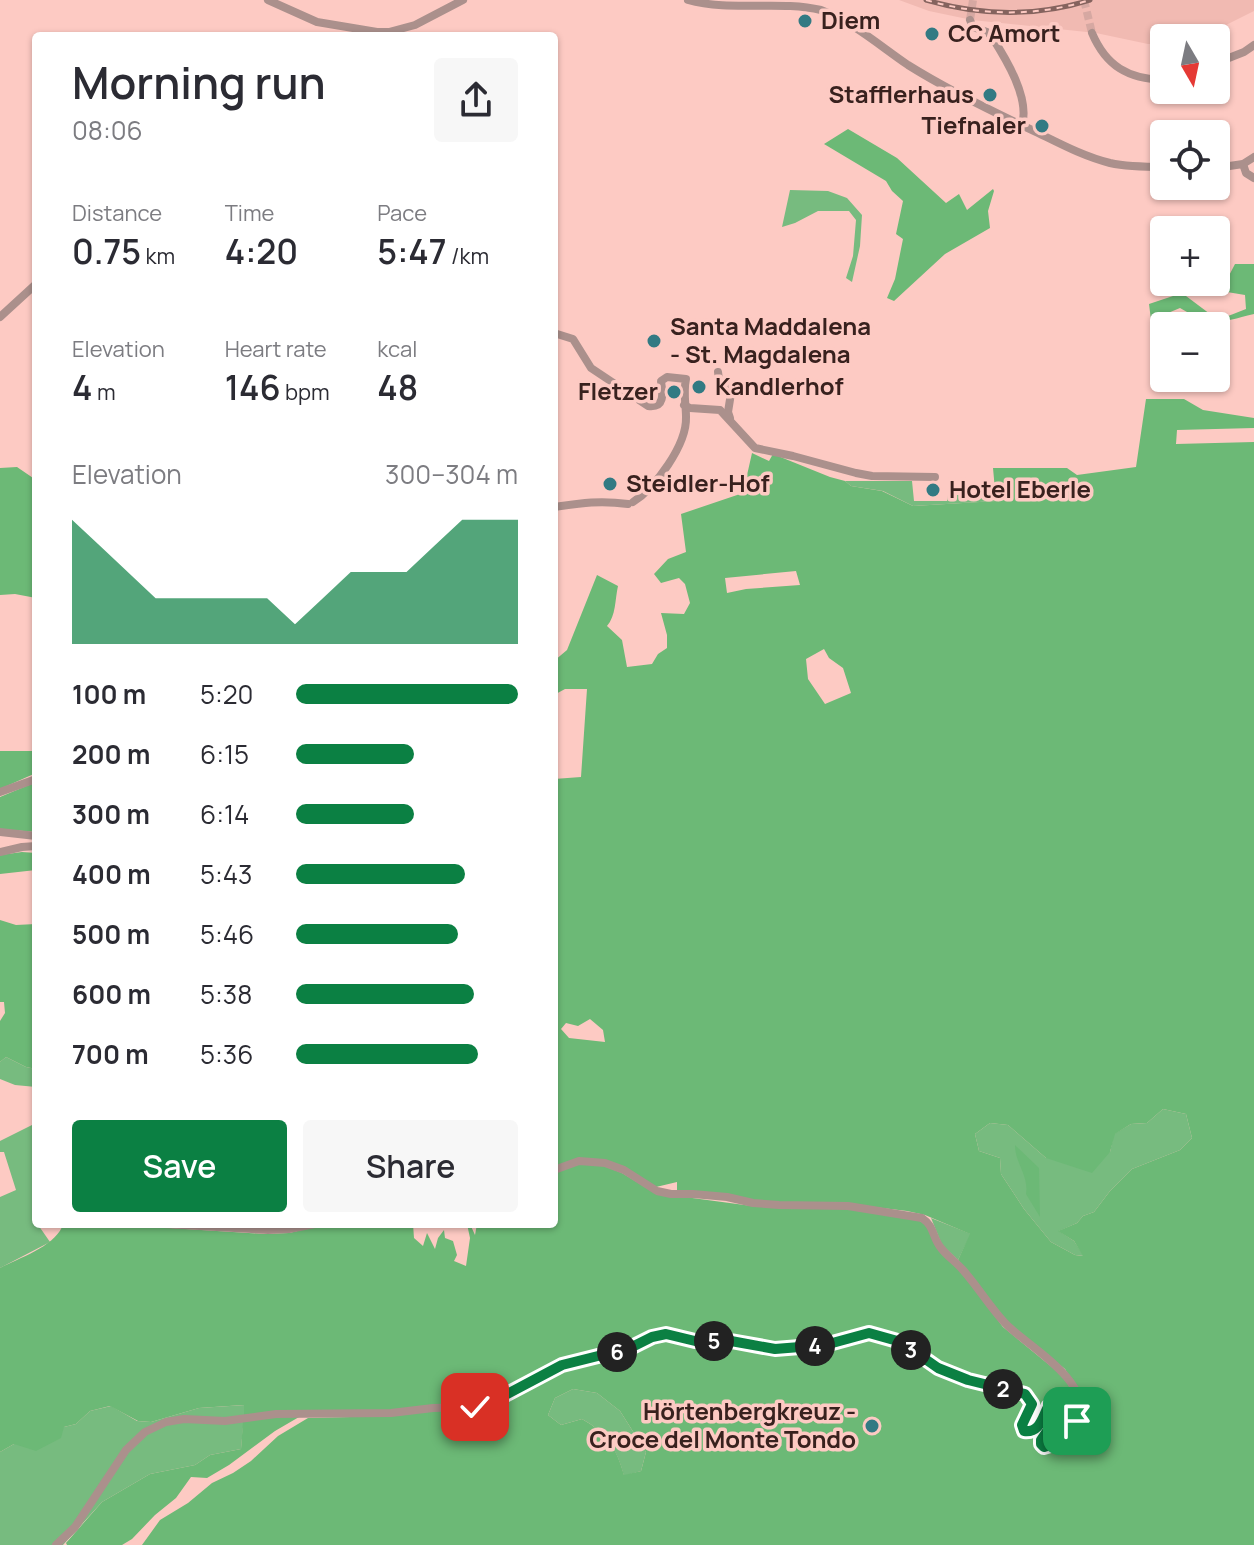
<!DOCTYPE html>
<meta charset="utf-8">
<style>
body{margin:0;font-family:Manrope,sans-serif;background:#f7f7f7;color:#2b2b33;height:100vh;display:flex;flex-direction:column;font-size:30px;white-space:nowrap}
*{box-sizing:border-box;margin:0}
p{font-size:26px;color:#7c7c81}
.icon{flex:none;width:44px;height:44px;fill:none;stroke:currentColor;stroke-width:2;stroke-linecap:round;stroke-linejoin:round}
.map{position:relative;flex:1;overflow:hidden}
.drawer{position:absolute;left:32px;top:32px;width:526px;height:1196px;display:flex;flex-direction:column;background:#fff;border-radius:8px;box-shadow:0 2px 6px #0004}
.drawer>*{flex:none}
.needle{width:52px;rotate:171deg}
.fabs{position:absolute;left:1150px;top:24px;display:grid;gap:16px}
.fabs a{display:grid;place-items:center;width:80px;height:80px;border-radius:8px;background:#fff;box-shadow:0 2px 6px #0004;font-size:40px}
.pin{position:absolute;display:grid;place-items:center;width:68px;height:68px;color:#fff;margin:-34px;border-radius:16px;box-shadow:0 4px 12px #0006}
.km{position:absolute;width:40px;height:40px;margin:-20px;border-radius:50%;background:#222;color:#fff;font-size:22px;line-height:40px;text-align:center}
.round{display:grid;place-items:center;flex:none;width:84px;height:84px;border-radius:8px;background:#f7f7f7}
.overview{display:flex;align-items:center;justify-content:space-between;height:136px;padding:0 40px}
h1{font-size:44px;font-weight:600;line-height:60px}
.stats{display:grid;grid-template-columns:repeat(3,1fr);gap:12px;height:136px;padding:8px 40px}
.stats div{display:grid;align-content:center}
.stats b{font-size:34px;font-weight:600}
.stats small{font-size:22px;font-weight:400}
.stats p{font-size:22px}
.chart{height:224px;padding:16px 40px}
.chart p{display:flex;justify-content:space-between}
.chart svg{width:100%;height:144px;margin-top:8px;fill:#0b8043;opacity:.7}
.button{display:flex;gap:16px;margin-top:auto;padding:16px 40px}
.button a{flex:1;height:92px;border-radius:8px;background:#0b8043;color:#fff;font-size:32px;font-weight:600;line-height:92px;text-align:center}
.button a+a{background:#f7f7f7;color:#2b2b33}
ul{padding:0 40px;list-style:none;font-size:26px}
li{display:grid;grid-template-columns:128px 96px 1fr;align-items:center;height:60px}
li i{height:20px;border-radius:10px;background:#0b8043}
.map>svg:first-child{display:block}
.built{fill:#f1bab2}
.green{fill:#77bb7f}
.forest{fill:#6cb976;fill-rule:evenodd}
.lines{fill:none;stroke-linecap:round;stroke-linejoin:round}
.minor-tunnel{stroke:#d6a8a2;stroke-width:8;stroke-dasharray:8 4;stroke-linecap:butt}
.minor{stroke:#ab908c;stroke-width:8}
.rail-casing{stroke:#85635e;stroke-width:5}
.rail{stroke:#fdcac3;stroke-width:2;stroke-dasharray:6;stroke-linecap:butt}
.route-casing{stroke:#fff;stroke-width:16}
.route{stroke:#0b8043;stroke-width:10}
.poi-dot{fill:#327a83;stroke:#fdcac3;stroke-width:3}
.labels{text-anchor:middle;stroke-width:7;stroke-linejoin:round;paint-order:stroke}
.poi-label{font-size:24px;font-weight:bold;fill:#38211e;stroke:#fdcac3;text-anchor:start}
</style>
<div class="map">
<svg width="1254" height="1545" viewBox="0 0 1254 1545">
<rect width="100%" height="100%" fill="#fdcac3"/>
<polygon class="built" points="899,0 1254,0 1254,11 1226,25 1205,32 1206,33 1197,36 1198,38 1164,38 1164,44 1148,44 1096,33 972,20 929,11"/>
<g class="green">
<polygon points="790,190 828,191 847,198 862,215 860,246 852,282 846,278 853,256 856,220 849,211 818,211 795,223 782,227"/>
<polygon points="845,481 912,481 914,501 947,501 948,495 959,495 961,499 996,495 996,501 913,506 883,491 851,486"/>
<polygon points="6,1057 26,1067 36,1069 36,1087 15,1085 0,1079 0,1062"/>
<polygon points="1163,1109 1186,1114 1192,1138 1180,1150 1132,1169 1110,1191 1094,1212 1083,1216 1077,1223 1059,1231 1074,1241 1084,1256 1075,1255 1051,1242 1024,1209 1001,1174 1000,1158 979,1151 975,1134 990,1123 1008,1125 1046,1158 1110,1152 1114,1134 1131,1124 1147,1123"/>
<polygon points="36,1123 36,1201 33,1203 34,1219 50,1242 0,1268 0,1197 16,1190 4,1152 0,1152 0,1141"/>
<polygon points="931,1218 971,1234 958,1260 942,1245"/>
<path d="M573 1389 597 1393 620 1411 646 1452 641 1471 624 1476C617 1449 607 1433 582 1419L561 1425 548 1415 555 1398Z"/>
<polygon points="245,1405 241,1449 210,1455 195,1465 150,1474 102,1502 63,1545 0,1545 0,1452 14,1444 64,1427 76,1424 90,1411 111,1406 137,1421 151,1422 199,1408"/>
</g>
<g class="forest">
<polygon points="848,129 897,158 946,203 959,194 967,210 993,189 994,191 988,211 990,228 945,254 894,301 887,298 895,279 903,239 896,234 903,201 892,191 886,181 824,144"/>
<path d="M1235 264H1254V314C1217 323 1214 328 1180 308L1151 320 1149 304 1182 293 1218 320 1246 309 1245 295 1221 291Z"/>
<path d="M1146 399H1184L1203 410 1254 418V428L1177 430 1176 444 1254 442V1545H142L160 1520 188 1503 212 1483 233 1473 251 1461 278 1436 308 1418 392 1416 434 1411 476 1410 562 1367 654 1340 667 1337 734 1343 775 1351 869 1336 899 1345 937 1372 985 1389 1022 1397 1027 1402C1025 1413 1016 1423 1018 1433 1035 1442 1042 1422 1049 1410H1052C1056 1422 1042 1431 1036 1441L1037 1446 1042 1449 1051 1448 1084 1409V1402L1065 1369 1007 1323 958 1260 970 1234 925 1215 907 1211 849 1204 778 1203 677 1191V1182L656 1187 605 1161 554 1167V779L581 777 587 689H565L554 695C554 682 556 673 554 661L567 650 597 575 618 586C615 599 616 616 607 626L622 640 627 667 652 664 658 654 667 648V635L661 613 684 614 690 603 685 584 679 578 661 583 654 574 668 559 686 552 681 514 743 493 752 453 769 461 773 454 830 477 845 481 851 486 882 491 913 506 996 501 993 468H1067L1077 475 1136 467ZM796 571 800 585 746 589 727 593 725 578ZM824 649 829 658 843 668 851 693 825 704 808 679 806 659ZM590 1019 603 1030 605 1042 569 1038 561 1029 566 1023 578 1026ZM1163 1109 1186 1114 1192 1138 1180 1150 1132 1169 1110 1191 1094 1212 1083 1216 1077 1223 1058 1231 1074 1241 1083 1256 1075 1255 1051 1242 1024 1209 1001 1174 1000 1158 979 1151 975 1134 990 1123 1008 1125 1046 1158 1092 1173 1110 1152 1115 1134 1131 1124 1147 1123ZM573 1389 597 1393 620 1411 646 1452 641 1471 624 1475C617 1449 607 1433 582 1419L561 1425 548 1415 555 1398Z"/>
<polygon points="17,467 36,480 36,598 15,594 0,595 0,468"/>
<polygon points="36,748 36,773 0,789 0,751 32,751"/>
<polygon points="36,782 36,832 0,829 0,797"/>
<polygon points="22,852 36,853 36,870 0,874 0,855"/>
<polygon points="0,920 16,925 36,924 36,1069 26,1067 6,1057 0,1062 0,1021 5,1013 4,1002 0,1002"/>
<path d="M1015 1145 1039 1168 1040 1217 1026 1194C1029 1175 1015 1164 1015 1145Z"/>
<path d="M579 1164 604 1166 622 1173 655 1193 752 1206 848 1208 918 1220 929 1226 960 1270 1003 1327 1064 1377C1067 1385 1075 1392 1077 1400 1084 1418 1064 1437 1049 1442L1046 1440 1047 1437C1057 1426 1073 1405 1051 1399 1044 1404 1042 1408 1042 1416L1031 1427H1028V1423L1032 1416 1034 1402C1004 1390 972 1380 943 1366 917 1354 903 1334 873 1331 854 1329 837 1341 819 1343 775 1347 723 1345 680 1333L561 1363 511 1387 491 1399 474 1404 391 1410 244 1415V1405L199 1408 151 1422 138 1421 110 1406 90 1411 76 1424 64 1427 61 1438 36 1451 14 1444 0 1452V1268C19 1258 53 1247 62 1227L76 1224H153L170 1228 265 1234 289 1233 327 1224H413L414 1238 423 1246 427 1233 435 1249 438 1238 444 1230 445 1238 453 1241 457 1255 454 1261 466 1266 470 1238 467 1224H470L475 1235 477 1224H554V1173Z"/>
<polygon points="276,1417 299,1417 275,1431 229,1465 207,1478 191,1477 176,1498 155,1515 132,1539 122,1545 67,1545 66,1543 102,1502 150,1474 195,1465 210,1455 241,1449 243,1421"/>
</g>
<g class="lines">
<g class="minor-tunnel">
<polyline points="1084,0 1092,33"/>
<polyline points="970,20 973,0"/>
</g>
<g class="minor">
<polyline points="268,0 317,22 377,32 389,32 415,25 463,0"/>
<path d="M688 0C730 12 780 0 821 10 853 22 880 46 908 65 948 90 989 110 1032 130 1057 142 1082 156 1110 163 1128 167 1146 167 1164 167"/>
<path d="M970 20 973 27 987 32 992 37C1006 59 1030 98 1022 125"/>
<path d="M1092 33C1106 66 1128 79 1164 80"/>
<polyline points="1216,63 1244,52 1254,45"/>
<polyline points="1243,164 1246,173 1254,178"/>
<polyline points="1216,168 1243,164 1254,157"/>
<polyline points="0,317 36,284"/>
<path d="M554 333 573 339 591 368 648 406C665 408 663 394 661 381L667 377 686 379C683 393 686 404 686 417 687 445 655 488 633 502"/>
<polyline points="718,372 719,379 732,387 728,412 730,418"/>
<polyline points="684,405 690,408 720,410 755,448 793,456 856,473 872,476 935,477"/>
<path d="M554 507C581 503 600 500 628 504"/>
<polyline points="0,792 36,779"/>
<polyline points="0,832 36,836"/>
<polyline points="0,852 22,847 36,846"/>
<polyline points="164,1224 268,1230 289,1229 315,1224"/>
<path d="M56 1545 75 1527 126 1450 145 1432 166 1422 184 1419 225 1421 276 1414 391 1413 433 1408 475 1407 492 1402 562 1365 630 1348 652 1337 666 1334 695 1341H731L775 1349 825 1345 869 1333 901 1342 938 1368 968 1380 1025 1394 1032 1404 1022 1425 1024 1431C1040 1433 1042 1418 1048 1407L1055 1406 1059 1410 1058 1415 1041 1440V1444L1044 1447C1056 1444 1067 1435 1074 1426 1104 1387 1025 1345 1005 1323 990 1307 978 1287 963 1270 956 1262 947 1256 941 1248 932 1237 935 1227 922 1218L848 1206 779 1205 753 1203 727 1197 693 1194H671L657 1191 624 1170 605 1163 579 1161 554 1170"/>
</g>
<g class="rail-casing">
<path id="rail" d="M926 0C981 16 1036 17 1090 0"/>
</g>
<use href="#rail" class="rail"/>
</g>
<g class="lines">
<g class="route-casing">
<path id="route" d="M475 1407 492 1402 562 1365 630 1348 652 1337 666 1334 695 1341H731L775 1349 825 1345 869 1333 901 1342 938 1368 968 1380 1025 1394 1032 1404 1022 1425 1024 1431C1040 1433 1042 1418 1048 1407L1055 1406 1059 1410 1058 1415 1041 1440V1444L1044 1447C1058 1444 1070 1432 1077 1421"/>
</g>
<use href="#route" class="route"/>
</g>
<g class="poi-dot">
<circle cx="805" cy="21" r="8"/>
<circle cx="932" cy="34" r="8"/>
<circle cx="990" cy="95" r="8"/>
<circle cx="1042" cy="126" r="8"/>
<circle cx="654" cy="341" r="8"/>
<circle cx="699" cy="387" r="8"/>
<circle cx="674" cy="392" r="8"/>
<circle cx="610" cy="484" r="8"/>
<circle cx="933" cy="490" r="8"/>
<circle cx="872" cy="1426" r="8"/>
</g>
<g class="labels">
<g class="poi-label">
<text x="821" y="29">Diem</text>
<text x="948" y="42">CC Amort</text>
<text x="974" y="103" text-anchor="end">Stafflerhaus</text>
<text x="1026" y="134" text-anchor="end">Tiefnaler</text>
<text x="670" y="335">Santa Maddalena<tspan x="670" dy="28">- St. Magdalena</tspan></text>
<text x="715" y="395">Kandlerhof</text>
<text x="658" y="400" text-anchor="end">Fletzer</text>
<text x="626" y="492">Steidler-Hof</text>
<text x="949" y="498">Hotel Eberle</text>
<text x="856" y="1420" text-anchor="end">Hörtenbergkreuz -<tspan x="856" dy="28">Croce del Monte Tondo</tspan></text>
</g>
</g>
</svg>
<div class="fabs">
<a><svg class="needle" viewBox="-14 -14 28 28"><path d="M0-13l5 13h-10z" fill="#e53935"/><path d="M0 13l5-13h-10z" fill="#7c7c81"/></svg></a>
<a><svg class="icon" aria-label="locate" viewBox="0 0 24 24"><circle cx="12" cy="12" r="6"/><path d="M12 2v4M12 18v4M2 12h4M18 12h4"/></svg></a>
<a>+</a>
<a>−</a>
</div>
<div class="pin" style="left:1077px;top:1421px;background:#1e9e55"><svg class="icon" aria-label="arrive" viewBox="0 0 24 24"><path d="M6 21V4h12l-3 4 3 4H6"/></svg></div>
<div class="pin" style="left:475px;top:1407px;background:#d93025"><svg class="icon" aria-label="check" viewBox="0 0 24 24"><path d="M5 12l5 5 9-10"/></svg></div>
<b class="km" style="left:1003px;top:1389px">2</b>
<b class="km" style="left:911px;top:1350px">3</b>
<b class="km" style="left:815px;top:1346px">4</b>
<b class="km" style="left:714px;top:1341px">5</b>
<b class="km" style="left:617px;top:1352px">6</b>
<section class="drawer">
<div class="overview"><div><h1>Morning run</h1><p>08:06</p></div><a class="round"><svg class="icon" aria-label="share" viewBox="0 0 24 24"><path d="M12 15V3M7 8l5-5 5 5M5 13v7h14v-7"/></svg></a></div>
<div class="stats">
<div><p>Distance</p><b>0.75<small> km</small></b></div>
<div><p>Time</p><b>4:20</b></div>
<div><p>Pace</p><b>5:47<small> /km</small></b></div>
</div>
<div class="stats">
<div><p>Elevation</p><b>4<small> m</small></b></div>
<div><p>Heart rate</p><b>146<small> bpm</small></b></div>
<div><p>kcal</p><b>48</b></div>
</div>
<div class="chart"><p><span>Elevation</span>300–304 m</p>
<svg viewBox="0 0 160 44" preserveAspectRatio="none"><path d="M0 44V6L10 14L20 22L30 30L40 30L50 30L60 30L70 30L80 38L90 30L100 22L110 22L120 22L130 14L140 6L150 6L160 6V44z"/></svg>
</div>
<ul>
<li><b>100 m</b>5:20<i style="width:100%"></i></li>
<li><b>200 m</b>6:15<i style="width:53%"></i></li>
<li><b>300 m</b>6:14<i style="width:53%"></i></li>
<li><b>400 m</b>5:43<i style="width:76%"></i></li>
<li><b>500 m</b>5:46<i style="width:73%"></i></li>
<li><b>600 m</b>5:38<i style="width:80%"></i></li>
<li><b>700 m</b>5:36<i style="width:82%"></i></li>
</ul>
<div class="button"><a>Save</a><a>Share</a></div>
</section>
</div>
